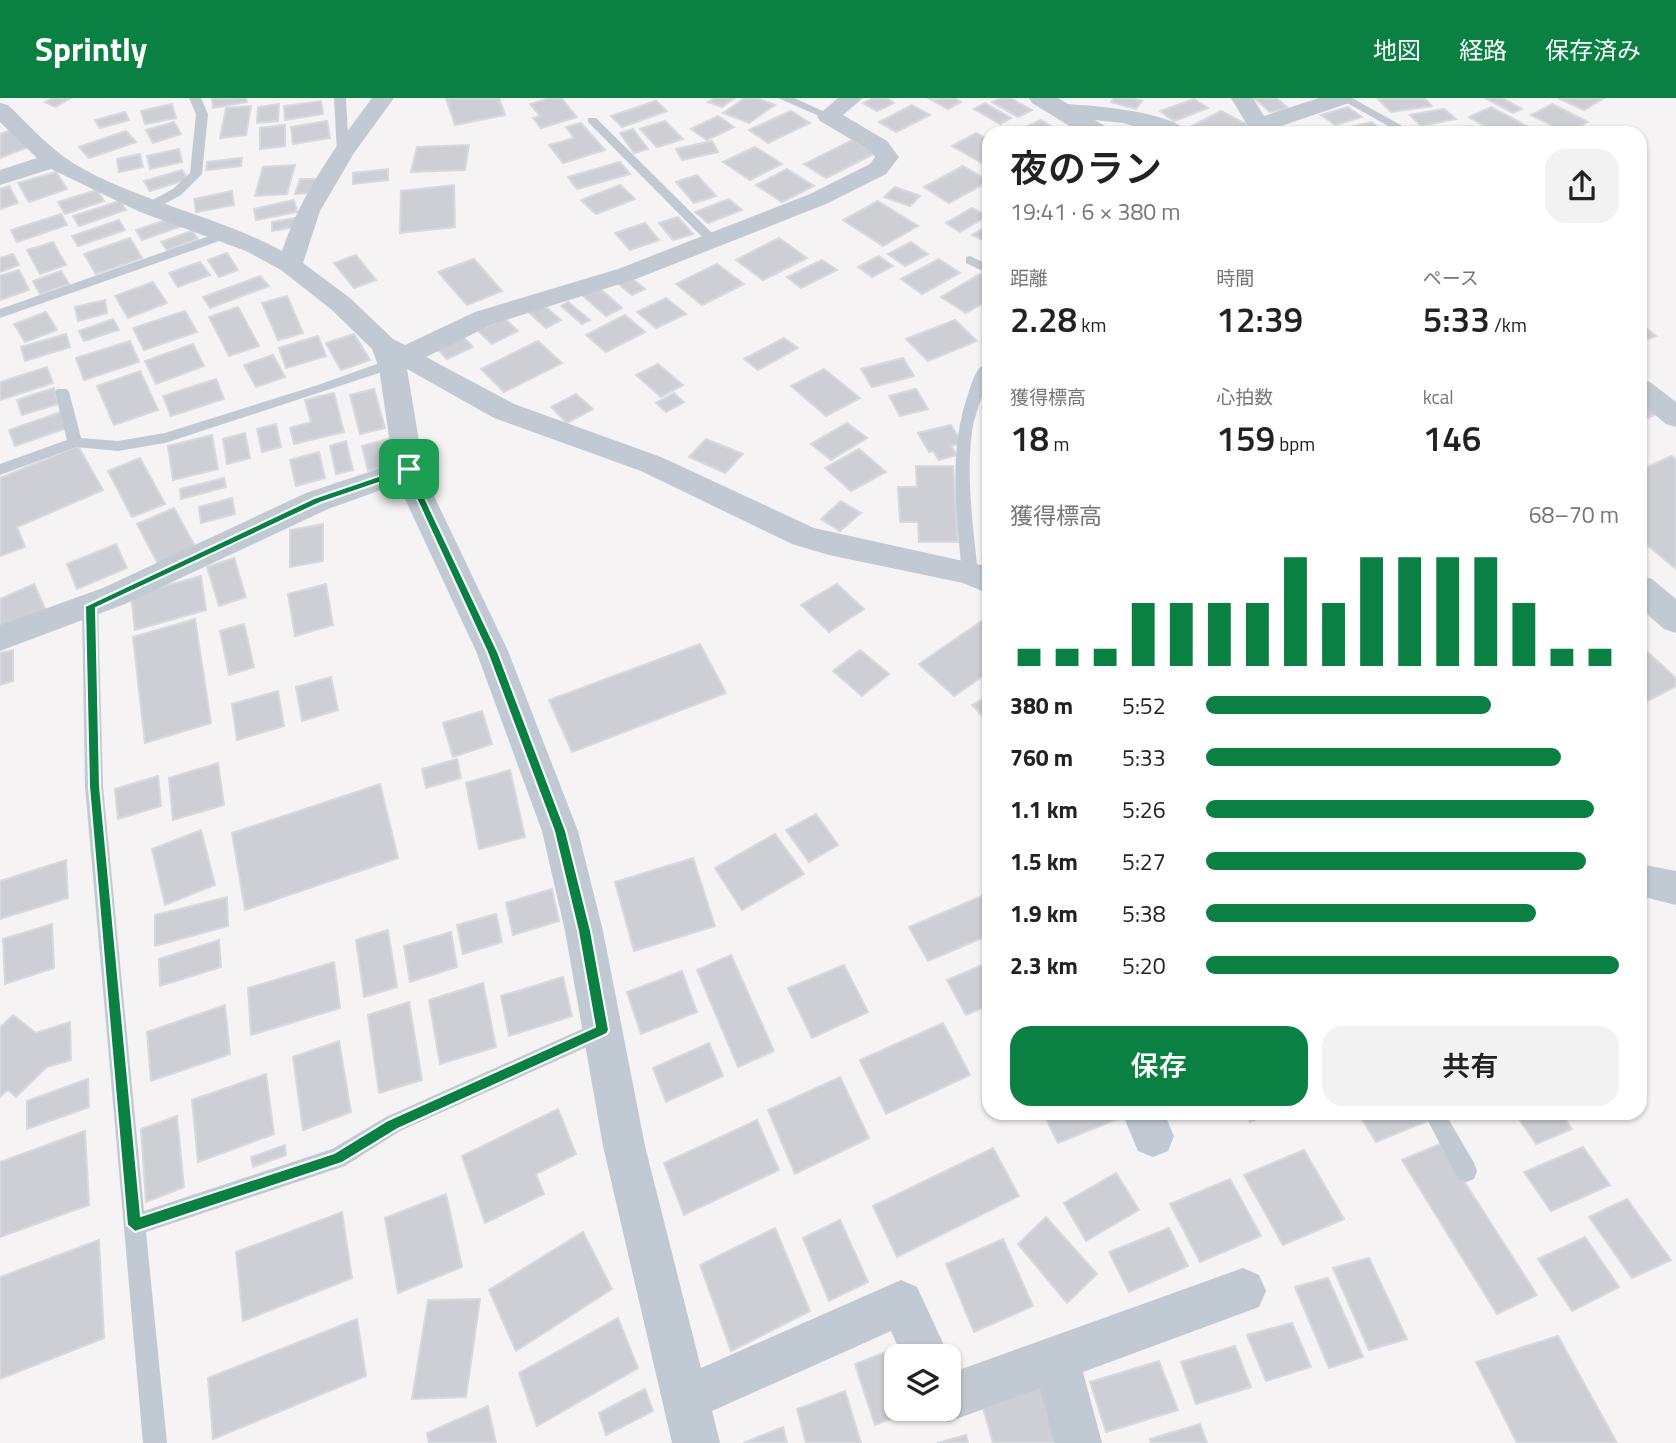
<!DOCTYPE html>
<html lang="ja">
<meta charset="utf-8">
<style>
body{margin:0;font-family:"Titillium Web","Noto Sans JP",sans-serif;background:#f2f2f2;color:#222;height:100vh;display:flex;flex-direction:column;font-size:26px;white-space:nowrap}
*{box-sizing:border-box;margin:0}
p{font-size:23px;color:#767676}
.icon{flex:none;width:38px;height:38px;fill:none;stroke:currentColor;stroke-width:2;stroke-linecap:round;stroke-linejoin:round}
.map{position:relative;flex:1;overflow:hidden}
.sheet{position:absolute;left:982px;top:28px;width:665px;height:994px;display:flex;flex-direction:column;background:#fff;border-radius:21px;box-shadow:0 2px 5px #0004}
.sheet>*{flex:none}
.tools{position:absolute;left:884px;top:1246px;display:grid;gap:14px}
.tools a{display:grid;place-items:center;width:77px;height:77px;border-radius:14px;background:#fff;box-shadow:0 2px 5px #0004;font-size:35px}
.pin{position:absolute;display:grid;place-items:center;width:60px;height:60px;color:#fff;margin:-30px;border-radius:14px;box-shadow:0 4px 10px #0006}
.round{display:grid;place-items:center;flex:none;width:74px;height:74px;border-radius:21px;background:#f2f2f2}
.headline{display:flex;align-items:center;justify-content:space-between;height:119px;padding:0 28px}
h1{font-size:38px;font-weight:600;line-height:52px}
.stats{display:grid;grid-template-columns:repeat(3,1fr);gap:10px;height:119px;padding:7px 28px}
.stats div{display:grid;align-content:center}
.stats b{font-size:35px;font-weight:600}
.stats small{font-size:19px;font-weight:400}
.stats p{font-size:19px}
.chart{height:196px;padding:14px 28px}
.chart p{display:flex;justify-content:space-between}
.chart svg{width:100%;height:126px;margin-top:7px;stroke:#0b8043;stroke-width:6}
.primary-button{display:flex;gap:14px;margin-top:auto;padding:14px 28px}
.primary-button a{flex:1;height:80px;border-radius:21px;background:#0b8043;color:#fff;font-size:28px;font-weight:600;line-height:80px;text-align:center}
.primary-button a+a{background:#f2f2f2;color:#222}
ul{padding:0 28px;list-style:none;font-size:23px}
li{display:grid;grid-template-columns:112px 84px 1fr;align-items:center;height:52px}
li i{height:18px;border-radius:9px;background:#0b8043}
header{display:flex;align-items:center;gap:42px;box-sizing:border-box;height:98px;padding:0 35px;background:#0b8043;color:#fff}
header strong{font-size:33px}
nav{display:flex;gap:38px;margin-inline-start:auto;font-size:24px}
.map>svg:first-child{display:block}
.building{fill:#cdcfd5;stroke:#d7d9de;stroke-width:2}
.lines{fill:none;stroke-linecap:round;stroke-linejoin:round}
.service{fill:#c1cad2;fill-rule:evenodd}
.minor{fill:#c1cad2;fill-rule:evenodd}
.tertiary{fill:#c1cad2;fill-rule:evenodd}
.route{fill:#0b8043;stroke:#fff;stroke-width:2;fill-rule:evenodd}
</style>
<header>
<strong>Sprintly</strong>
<nav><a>地図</a><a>経路</a><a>保存済み</a></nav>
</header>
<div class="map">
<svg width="1676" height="1345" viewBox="0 0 1676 1345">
<rect width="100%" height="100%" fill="#f5f3f3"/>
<g class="building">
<polygon points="53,0 71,0 55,9 45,4"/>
<polygon points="212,0 246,0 247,4 213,10"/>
<polygon points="446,0 499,0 505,17 455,27"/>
<polygon points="550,0 561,0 577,19 541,30 533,20 540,18 530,6"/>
<polygon points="714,0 735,0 722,9 708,4"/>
<polygon points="745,0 757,0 775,7 749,25 723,15"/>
<polygon points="874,0 886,0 894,5 877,13 863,5"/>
<polygon points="954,0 961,4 948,11 930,1"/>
<polygon points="1001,0 1010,0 1032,12 1018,19 992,4"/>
<polygon points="1114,0 1131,0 1142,3 1136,11 1111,4"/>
<polygon points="1254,0 1276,0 1288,10 1270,14"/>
<polygon points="1387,0 1424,0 1432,8 1391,14 1378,1"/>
<polygon points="1485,0 1502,0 1522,11 1513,15"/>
<polygon points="1558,0 1604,0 1584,12"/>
<polygon points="1194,1 1208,10 1174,23 1160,13"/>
<polygon points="321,3 323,16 285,22 284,8"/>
<polygon points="656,3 667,13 622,29 611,18"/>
<polygon points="985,5 1011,20 1000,26 974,11"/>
<polygon points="172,6 176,20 145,26 141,13"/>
<polygon points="279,6 278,23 257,25 258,9"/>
<polygon points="1552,6 1588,24 1566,35 1531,17"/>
<polygon points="912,7 930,17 896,34 879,24"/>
<polygon points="251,8 246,37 220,40 226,10"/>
<polygon points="1348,9 1362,19 1335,27 1321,17"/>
<polygon points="1491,9 1540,35 1497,35 1469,19"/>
<polygon points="1444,11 1456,21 1421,28 1410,17"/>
<polygon points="791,13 810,25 768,45 749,32"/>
<polygon points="1221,13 1248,27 1232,35 1202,35 1190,29"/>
<polygon points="125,14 129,22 100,30 95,22"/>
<polygon points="718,18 734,29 707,42 691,31"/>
<polygon points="1041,22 1062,35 1023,35 1019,32"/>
<polygon points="327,23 330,40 293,46 291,29"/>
<polygon points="665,23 683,41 657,49 640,31"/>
<polygon points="174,24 181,36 153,45 146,32"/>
<polygon points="1372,24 1384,35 1352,35 1346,30"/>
<polygon points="581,25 605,52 563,65 549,47 574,40 566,29"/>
<polygon points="285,27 285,48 260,51 260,30"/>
<polygon points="1472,28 1479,35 1439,33"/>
<polygon points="13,31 31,48 0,60 0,36"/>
<polygon points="633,31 648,51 634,55 620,35"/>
<polygon points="126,33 136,44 89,60 79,49"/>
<polygon points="976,35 989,42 989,69 952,48"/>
<polygon points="853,42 876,55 826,80 804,66"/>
<polygon points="712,43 718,54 682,62 676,51"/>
<polygon points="469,47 465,72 411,74 417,49"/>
<polygon points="755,49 782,66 750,82 723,64"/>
<polygon points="179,51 182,64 150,71 147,58"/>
<polygon points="140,56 143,69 119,74 117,61"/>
<polygon points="242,60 241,68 206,72 207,64"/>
<polygon points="620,64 630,76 577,91 568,79"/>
<polygon points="295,67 287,96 255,98 263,69"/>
<polygon points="963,68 989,83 949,105 924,89"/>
<polygon points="388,71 388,82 353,86 353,75"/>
<polygon points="787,71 814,88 782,104 756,87"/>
<polygon points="182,72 188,81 150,93 144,83"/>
<polygon points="56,74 67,91 29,104 18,85"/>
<polygon points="697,77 716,98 694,105 676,84"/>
<polygon points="300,81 318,81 313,95 295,96"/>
<polygon points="454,87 455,129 400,135 401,93"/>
<polygon points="620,87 635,101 596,116 581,102"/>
<polygon points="9,88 18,105 0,111 0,91"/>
<polygon points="895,89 920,98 910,108 884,99"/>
<polygon points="97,92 104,103 65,116 58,104"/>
<polygon points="232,93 234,107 196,114 194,101"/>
<polygon points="729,101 742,112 708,125 695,114"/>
<polygon points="294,102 297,114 256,122 254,111"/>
<polygon points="120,103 126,112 79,128 73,118"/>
<polygon points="878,103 918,128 883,148 843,122"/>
<polygon points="972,110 987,118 960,134 946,125"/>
<polygon points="61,116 67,127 17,144 11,132"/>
<polygon points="175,119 182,128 142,142 136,132"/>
<polygon points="678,119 693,136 673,142 659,125"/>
<polygon points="295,120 295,129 272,133 272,124"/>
<polygon points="119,122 125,132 78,148 72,138"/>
<polygon points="645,125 659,142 630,152 615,135"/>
<polygon points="989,127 989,145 972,137"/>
<polygon points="192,133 198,141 167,152 161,144"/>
<polygon points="130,140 142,160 96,176 84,156"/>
<polygon points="779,140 807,160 763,182 736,162"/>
<polygon points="53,144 66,167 40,176 27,152"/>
<polygon points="911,144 928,156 905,168 888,156"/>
<polygon points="227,155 238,172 219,179 208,162"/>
<polygon points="13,156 19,167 0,174 0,160"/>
<polygon points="356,157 376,182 354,190 334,165"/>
<polygon points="879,158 893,168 872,179 858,169"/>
<polygon points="474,161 502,193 467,207 438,174"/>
<polygon points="939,161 960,175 922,196 901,181"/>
<polygon points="822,162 837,172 801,190 787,179"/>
<polygon points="200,164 210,177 178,189 169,175"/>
<polygon points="717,166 744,186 702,207 676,186"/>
<polygon points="19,172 29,192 0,202 0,178"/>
<polygon points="61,173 69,186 40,196 33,183"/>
<polygon points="980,176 989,182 989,202 966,215 941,199"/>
<polygon points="628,177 645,191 632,197 615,183"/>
<polygon points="260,178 269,188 210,210 203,199"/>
<polygon points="153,184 167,205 128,220 115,198"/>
<polygon points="598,189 622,210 606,218 582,197"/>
<polygon points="287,198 303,235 278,242 262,205"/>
<polygon points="666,200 686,216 656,230 637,214"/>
<polygon points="105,202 107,215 78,223 75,209"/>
<polygon points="568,204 590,222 582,226 561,208"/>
<polygon points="541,205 561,222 546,230 526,212"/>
<polygon points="238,209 259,248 229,258 209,219"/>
<polygon points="185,213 197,234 144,252 133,230"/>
<polygon points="46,214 57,232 25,244 14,226"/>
<polygon points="625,217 645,234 606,254 586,237"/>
<polygon points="504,220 518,233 492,246 478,233"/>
<polygon points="113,221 119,232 84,243 79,233"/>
<polygon points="955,222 977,243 928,263 906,241"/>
<polygon points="1640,225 1656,238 1640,244"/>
<polygon points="66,236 70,249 25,263 21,249"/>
<polygon points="354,236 370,262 341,272 326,245"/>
<polygon points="318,238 326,258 286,270 279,250"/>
<polygon points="463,239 473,249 447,261 437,251"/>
<polygon points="784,240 798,250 758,272 744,261"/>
<polygon points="130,243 139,264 84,282 76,260"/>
<polygon points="538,243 562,265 504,294 481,271"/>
<polygon points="193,246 204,268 156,286 145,263"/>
<polygon points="273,257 285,279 256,289 244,267"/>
<polygon points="903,260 914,278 872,289 861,271"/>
<polygon points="658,266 683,287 661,299 636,277"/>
<polygon points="47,269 53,285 0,302 0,284"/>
<polygon points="824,271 860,300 826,318 791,288"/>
<polygon points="140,273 158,312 114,327 97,288"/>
<polygon points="216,281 224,301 171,318 163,298"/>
<polygon points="54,290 58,306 22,317 17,302"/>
<polygon points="374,291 385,330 360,336 350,297"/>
<polygon points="916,291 928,311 900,318 889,298"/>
<polygon points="334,295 344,334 294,346 290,330 311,324 305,302"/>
<polygon points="674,295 684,304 666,314 656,305"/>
<polygon points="576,296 593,311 567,325 551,309"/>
<polygon points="1640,303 1657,316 1640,323"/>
<polygon points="61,314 67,330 15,348 9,332"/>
<polygon points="847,325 867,340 831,362 811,346"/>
<polygon points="276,326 281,349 262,354 257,331"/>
<polygon points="951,327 962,345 951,348 957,357 939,362 933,353 929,354 918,335"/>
<polygon points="245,335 250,360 227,366 223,341"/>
<polygon points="212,337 218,371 173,382 168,348"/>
<polygon points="388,341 395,366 368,373 362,348"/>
<polygon points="706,341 743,356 725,375 689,359"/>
<polygon points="346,343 353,372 336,376 330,348"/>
<polygon points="78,348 103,392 17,429 25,449 0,458 0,380"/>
<polygon points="859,351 886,374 851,393 825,370"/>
<polygon points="319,354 325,380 296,388 290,362"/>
<polygon points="1672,358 1676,362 1676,471 1640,441 1640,372"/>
<polygon points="140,360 165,406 132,419 108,373"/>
<polygon points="916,368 953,368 958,444 919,444 918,424 900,424 898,389 917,389"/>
<polygon points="224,380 226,389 181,401 180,391"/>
<polygon points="232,400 235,416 201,425 199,409"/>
<polygon points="841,403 861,415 840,433 821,421"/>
<polygon points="174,410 196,450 158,466 137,426"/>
<polygon points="323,426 323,463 290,469 290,432"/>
<polygon points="116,446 127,470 77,491 67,466"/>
<polygon points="234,460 246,499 219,508 207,469"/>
<polygon points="201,478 206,512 135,532 131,497"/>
<polygon points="34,486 47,515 0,535 0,501"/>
<polygon points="326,486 333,527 295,538 288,496"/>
<polygon points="837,486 864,511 829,534 801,507"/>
<polygon points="989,518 989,574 954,598 919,566"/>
<polygon points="195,521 211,625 145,645 133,539"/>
<polygon points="244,526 254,569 229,577 220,533"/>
<polygon points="700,546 726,595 572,654 549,602"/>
<polygon points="1640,547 1676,580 1676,588 1640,607"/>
<polygon points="13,552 13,583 0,587 0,555"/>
<polygon points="860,552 889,576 862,598 833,573"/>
<polygon points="331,579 338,612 302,623 296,589"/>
<polygon points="278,593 284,628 237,642 232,606"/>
<polygon points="989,598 989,625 972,607"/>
<polygon points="482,613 492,646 453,659 443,625"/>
<polygon points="457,661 461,680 426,690 422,671"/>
<polygon points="218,665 224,707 173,722 169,680"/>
<polygon points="510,672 525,739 479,751 466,685"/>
<polygon points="158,678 161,708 118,721 115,691"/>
<polygon points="380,686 398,760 245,812 232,735"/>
<polygon points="816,716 838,747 809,764 786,732"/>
<polygon points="201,732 215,787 165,807 152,751"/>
<polygon points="775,736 804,776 742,812 715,770"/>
<polygon points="693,760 715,828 634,853 615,784"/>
<polygon points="66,762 68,800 0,821 0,783"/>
<polygon points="552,791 559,823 513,837 506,805"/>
<polygon points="982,798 989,810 989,837 928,863 909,829"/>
<polygon points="227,799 228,828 155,848 155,817"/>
<polygon points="496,816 502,844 463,856 457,827"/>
<polygon points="52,826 54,870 5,886 3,841"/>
<polygon points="388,832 397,889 364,899 356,842"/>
<polygon points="451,834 457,869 410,884 404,848"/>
<polygon points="219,842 221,869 160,888 159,861"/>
<polygon points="731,857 774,953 738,969 697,872"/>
<polygon points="334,864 340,910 251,937 248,890"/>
<polygon points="989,864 989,907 966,917 947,882"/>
<polygon points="844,867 868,914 812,940 788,890"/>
<polygon points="682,873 697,914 641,936 627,894"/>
<polygon points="563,879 572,918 509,938 501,898"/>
<polygon points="483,885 496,949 440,966 429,902"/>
<polygon points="409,904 422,982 379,995 368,917"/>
<polygon points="225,907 230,956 151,983 147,934"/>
<polygon points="13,917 36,935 70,924 71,962 47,969 16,999 8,992 0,999 0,930"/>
<polygon points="943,925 970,977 886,1016 860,962"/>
<polygon points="339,943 351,1014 303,1032 293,959"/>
<polygon points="709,945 723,978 666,1004 653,970"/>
<polygon points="266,976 274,1036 198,1064 192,1002"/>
<polygon points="840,979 869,1040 795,1076 768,1012"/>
<polygon points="88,981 89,1009 27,1031 27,1003"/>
<polygon points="558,1011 576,1056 536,1076 544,1096 485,1125 462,1058"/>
<polygon points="1043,1015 1117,1015 1120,1020 1058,1045"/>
<polygon points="1245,1015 1271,1015 1250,1024"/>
<polygon points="1358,1015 1426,1015 1430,1022 1376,1044"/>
<polygon points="1515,1015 1561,1015 1572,1031 1536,1046"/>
<polygon points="177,1018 184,1089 146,1104 141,1031"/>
<polygon points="757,1022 779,1072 684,1117 664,1065"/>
<polygon points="85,1033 89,1107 0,1139 0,1064"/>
<polygon points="1440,1046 1537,1197 1497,1216 1402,1062"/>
<polygon points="285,1047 286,1057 253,1069 251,1059"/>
<polygon points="1583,1049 1610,1087 1551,1113 1524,1074"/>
<polygon points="993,1050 1019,1098 897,1159 873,1108"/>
<polygon points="1304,1052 1344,1121 1283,1147 1244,1077"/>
<polygon points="1116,1075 1139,1112 1086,1143 1064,1105"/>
<polygon points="1230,1081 1261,1138 1200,1164 1170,1106"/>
<polygon points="446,1096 462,1169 398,1195 385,1120"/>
<polygon points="1627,1101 1671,1162 1632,1180 1589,1119"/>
<polygon points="342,1114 352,1180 243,1223 236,1154"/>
<polygon points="1046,1119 1097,1176 1067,1205 1018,1146"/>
<polygon points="840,1122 868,1184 829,1203 803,1140"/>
<polygon points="775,1130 810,1213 731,1253 700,1167"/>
<polygon points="1169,1130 1188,1168 1129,1194 1109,1154"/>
<polygon points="583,1134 612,1191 516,1253 489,1192"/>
<polygon points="1585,1139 1619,1189 1572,1213 1538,1161"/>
<polygon points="1003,1141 1033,1208 974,1234 946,1166"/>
<polygon points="99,1142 104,1240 0,1281 0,1179"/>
<polygon points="1369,1160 1407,1241 1369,1252 1333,1170"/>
<polygon points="1328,1180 1363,1259 1329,1270 1295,1189"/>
<polygon points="480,1201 466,1299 412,1301 428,1202"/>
<polygon points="618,1220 638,1270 537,1328 519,1275"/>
<polygon points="357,1221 366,1278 213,1341 208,1280"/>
<polygon points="1292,1225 1311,1269 1266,1283 1247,1237"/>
<polygon points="1558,1238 1617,1345 1517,1345 1476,1264"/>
<polygon points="901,1248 904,1258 896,1258 896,1311 918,1311 875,1327 855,1266"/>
<polygon points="1235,1248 1251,1289 1196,1306 1181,1264"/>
<polygon points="1159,1263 1178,1312 1106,1334 1090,1284"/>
<polygon points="1045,1287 1064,1345 993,1345 982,1306"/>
<polygon points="645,1291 653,1313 606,1337 599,1315"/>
<polygon points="845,1293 861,1345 806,1345 797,1311"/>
<polygon points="488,1308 496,1345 429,1345 427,1335"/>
<polygon points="1200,1326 1207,1345 1151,1345 1150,1341"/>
<polygon points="783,1329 787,1345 743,1345"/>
<polygon points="966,1337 968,1345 937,1345"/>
</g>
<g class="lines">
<g class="service">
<polygon points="189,0 201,0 208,16 202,76 181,97 153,112 145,112 145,106 173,91 190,75 196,16"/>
<polygon points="334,0 346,0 349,54 343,57 337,54"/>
<polygon points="778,0 794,0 834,18 824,20"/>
<polygon points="1338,0 1352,0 1415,35 1401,35"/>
<polygon points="588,20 596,20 717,140 717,146 709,146 588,24"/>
<polygon points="224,133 230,137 228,140 0,220 0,211"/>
<polygon points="970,158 989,167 989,176 966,165 966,159"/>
<polygon points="391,261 398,265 379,275 165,345 118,353 76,349 0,377 0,366 67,342 55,294 57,291 67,291 69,294 81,340 118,343 165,335 318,287"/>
<path d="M989 264C989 287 976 309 972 333 966 380 973 428 978 475L970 481 962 475C956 414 948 352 969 293 973 282 976 268 989 264Z"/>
<polygon points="90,502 98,508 103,688 144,1113 332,1051 386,1019 602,922 609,925 612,932 609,939 400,1033 345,1068 146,1134 167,1345 143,1345 85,688 82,508"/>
<polygon points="1424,1015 1445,1015 1474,1065 1477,1073 1474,1081 1466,1084 1458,1081"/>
</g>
<g class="minor">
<path d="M372 0H394L354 55 320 113 303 165 350 200 393 241 405 247 475 214 618 171 810 96 870 66 875 59 871 53 820 23 817 18 838 0H863L843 17 887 43 899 59 886 76 826 106 636 181 493 226 426 259 514 306 661 359 814 430 981 467 989 470V496L963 485 829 457 792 446 641 373 494 320 407 271 425 379 508 553 578 733 603 833 645 1048 701 1270 901 1182 917 1189 949 1258H902L891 1233 712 1313 720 1345H672L603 1048 565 833 542 733 476 553 398 386 328 411 125 506 0 553V527L103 490 306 395 393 366 379 270 372 251 332 212 281 172 246 153 140 114 51 71 0 87V72L37 60 0 24V5L8 7C28 26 49 50 73 65 138 104 216 117 282 153 303 92 334 51 372 0Z"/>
<polygon points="1231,0 1253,0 1264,18 1319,0 1352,0 1349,5 1272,31 1274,35 1252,35"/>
<path d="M1065 6C1091 7 1175 14 1189 35H1158L1123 25 1057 18 1054 13 1057 8Z"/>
<polygon points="1640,281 1650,284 1676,304 1676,329 1666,326 1640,304"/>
<polygon points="1640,766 1676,773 1676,807 1640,798"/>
<polygon points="1122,1015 1164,1015 1174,1038 1168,1053 1153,1059 1138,1053"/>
<polygon points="1243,1170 1259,1177 1266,1193 1259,1209 1083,1274 1102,1345 1054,1345 1040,1290 948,1324 931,1317 929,1311 948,1311 948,1276"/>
</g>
<g class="tertiary">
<polygon points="1029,0 1058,0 1108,30 1111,35 1081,35 1032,5"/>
<polygon points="1640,477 1652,481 1676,501 1676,535 1664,531 1640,510"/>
</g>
</g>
<path class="route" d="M405 369 414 371 415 379 498 554 566 733 591 833 609 932 607 936 398 1031 342 1065 135 1134 127 1127 89 688 85 508 314 400ZM405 376 487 554 554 733 578 833 595 929 388 1022 334 1055 141 1118 100 688 96 510 320 405Z"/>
</svg>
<div class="tools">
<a><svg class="icon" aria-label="layers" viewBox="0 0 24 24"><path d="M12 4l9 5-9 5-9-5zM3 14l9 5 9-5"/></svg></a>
</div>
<div class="pin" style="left:409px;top:371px;background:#1e9e55"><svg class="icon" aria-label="arrive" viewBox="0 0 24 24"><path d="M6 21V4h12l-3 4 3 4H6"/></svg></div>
<section class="sheet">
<div class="headline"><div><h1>夜のラン</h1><p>19:41 · 6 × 380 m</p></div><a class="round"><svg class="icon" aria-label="share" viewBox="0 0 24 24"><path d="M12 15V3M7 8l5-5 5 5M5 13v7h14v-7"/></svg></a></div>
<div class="stats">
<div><p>距離</p><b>2.28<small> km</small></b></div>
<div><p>時間</p><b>12:39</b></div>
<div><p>ペース</p><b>5:33<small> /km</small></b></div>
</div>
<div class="stats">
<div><p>獲得標高</p><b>18<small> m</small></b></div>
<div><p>心拍数</p><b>159<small> bpm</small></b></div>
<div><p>kcal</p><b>146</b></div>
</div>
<div class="chart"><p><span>獲得標高</span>68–70 m</p>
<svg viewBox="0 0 160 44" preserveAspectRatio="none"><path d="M5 44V38M15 44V38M25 44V38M35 44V22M45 44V22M55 44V22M65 44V22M75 44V6M85 44V22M95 44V6M105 44V6M115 44V6M125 44V6M135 44V22M145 44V38M155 44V38"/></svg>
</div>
<ul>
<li><b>380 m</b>5:52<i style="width:69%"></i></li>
<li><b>760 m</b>5:33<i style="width:86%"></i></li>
<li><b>1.1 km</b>5:26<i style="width:94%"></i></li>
<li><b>1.5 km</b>5:27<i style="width:92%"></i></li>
<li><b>1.9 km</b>5:38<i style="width:80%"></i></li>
<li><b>2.3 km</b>5:20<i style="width:100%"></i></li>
</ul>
<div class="primary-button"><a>保存</a><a>共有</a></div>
</section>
</div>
